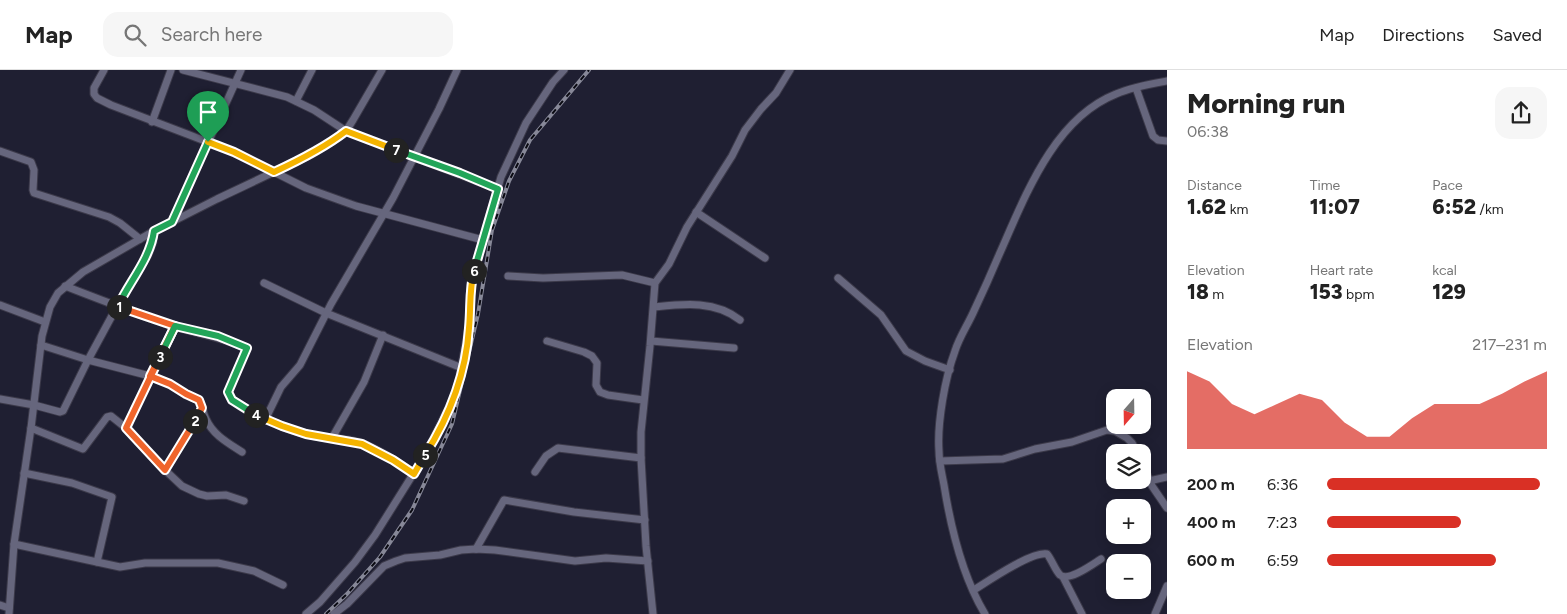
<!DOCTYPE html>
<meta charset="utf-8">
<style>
body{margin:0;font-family:Figtree,sans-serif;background:#f6f6f6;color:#222;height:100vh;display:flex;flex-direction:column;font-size:19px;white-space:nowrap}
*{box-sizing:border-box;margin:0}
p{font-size:16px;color:#767676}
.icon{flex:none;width:28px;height:28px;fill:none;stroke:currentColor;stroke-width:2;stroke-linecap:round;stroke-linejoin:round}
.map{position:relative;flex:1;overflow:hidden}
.drawer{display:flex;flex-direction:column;background:#fff;width:400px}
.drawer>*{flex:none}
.needle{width:32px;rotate:200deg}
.fabs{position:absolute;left:1106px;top:319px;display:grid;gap:10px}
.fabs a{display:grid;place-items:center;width:45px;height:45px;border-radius:10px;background:#fff;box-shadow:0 2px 12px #0003;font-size:25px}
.pin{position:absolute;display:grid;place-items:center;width:42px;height:42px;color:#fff;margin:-51px -21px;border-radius:50% 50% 50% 0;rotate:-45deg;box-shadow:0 0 5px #0007}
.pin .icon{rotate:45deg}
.km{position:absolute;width:25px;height:25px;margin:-12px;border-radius:50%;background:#222;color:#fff;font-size:14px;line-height:25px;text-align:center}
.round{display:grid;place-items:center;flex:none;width:52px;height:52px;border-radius:15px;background:#f6f6f6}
.headline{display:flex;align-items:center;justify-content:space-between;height:85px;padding:0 20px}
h1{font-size:28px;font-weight:800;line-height:38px}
.figures{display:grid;grid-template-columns:repeat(3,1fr);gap:8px;height:85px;padding:5px 20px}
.figures div{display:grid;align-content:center}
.figures b{font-size:21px;font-weight:800}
.figures small{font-size:14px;font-weight:400}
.figures p{font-size:14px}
.chart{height:140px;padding:10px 20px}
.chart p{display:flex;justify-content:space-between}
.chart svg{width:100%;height:90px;margin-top:5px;fill:#d93025;opacity:.7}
ul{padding:0 20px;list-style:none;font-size:16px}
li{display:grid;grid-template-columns:80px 60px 1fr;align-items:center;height:38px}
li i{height:12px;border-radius:6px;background:#d93025}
header{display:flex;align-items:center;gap:30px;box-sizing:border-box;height:70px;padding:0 25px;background:#fff;border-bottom:1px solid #e0e0e0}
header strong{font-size:24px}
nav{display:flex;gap:28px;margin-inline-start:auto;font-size:18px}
.search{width:350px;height:45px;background:#f6f6f6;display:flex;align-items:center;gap:12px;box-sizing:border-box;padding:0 18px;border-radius:15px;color:#767676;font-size:19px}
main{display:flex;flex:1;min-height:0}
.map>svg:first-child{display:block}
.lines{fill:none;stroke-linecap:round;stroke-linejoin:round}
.street-casing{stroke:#3c3a4a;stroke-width:9}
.street{stroke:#66667d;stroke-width:7}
.rail-casing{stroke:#878898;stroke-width:4}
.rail{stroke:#0a0a12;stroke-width:2;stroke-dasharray:5.5;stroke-linecap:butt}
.split-1-casing{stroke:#fff;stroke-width:10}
.split-2-casing{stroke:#fff;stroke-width:10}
.split-3-casing{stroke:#fff;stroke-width:10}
.split-4-casing{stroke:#fff;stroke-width:10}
.split-5-casing{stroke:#fff;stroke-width:10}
.split-6-casing{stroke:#fff;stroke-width:10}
.split-7-casing{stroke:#fff;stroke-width:10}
.split-8-casing{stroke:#fff;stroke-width:10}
.split-1{stroke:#22a559;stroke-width:6}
.split-2{stroke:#f0652b;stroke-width:6}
.split-3{stroke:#f0652b;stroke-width:6}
.split-4{stroke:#22a559;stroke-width:6}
.split-5{stroke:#f5b400;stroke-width:6}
.split-6{stroke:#f5b400;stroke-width:6}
.split-7{stroke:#22a559;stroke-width:6}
.split-8{stroke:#f5b400;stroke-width:6}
</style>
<header>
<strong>Map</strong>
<div class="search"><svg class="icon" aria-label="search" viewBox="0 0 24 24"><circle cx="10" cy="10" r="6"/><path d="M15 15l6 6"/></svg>Search here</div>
<nav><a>Map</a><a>Directions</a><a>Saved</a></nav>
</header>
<main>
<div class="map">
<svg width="1167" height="544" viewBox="0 0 1167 544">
<rect width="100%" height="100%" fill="#1f1f32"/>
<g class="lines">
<g class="street-casing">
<g id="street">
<polyline points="104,0 94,18 94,24 97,28 111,35 234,82 306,118 356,136 483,170"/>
<polyline points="183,0 287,27 314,40 346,61 498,119"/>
<polyline points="1136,18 1153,66 1158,70 1167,71"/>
<polyline points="296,31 312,0"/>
<polyline points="152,52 171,0"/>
<polyline points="0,81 31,92 34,100 33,120 34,123 109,147 120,153 140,169"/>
<polyline points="696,142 765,188"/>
<polyline points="172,152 241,0"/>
<polyline points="508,206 543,208 622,205 655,213"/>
<polyline points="838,208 881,245 906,281 925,291 950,300"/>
<polyline points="264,213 326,243 462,298"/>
<path d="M65 216C101 230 137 244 173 256 199 264 222 267 247 278L228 322C233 342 296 362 315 366 330 369 346 368 361 373 380 380 398 392 414 404"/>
<polyline points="0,235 45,252"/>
<path d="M654 237C683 234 715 230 740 250"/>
<polyline points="547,271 584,282 592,286 597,293 596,315 600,322 608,325 643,330"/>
<polyline points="651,271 734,278"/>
<path d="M41 275 88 290 150 306 170 314 186 325 199 330C202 336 203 343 206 349 213 365 228 373 242 382"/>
<polyline points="0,329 34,335 60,342 63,341 88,290 127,218 148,185 153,172 154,161"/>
<polyline points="265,350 281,317 300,295 331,234 393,128 439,39 457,0"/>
<polyline points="31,358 83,379 107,347 111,346 126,358 165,400 182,416 199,424 207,426 226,425 244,431"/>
<polyline points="126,358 175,256"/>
<polyline points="332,368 364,312 383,265"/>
<polyline points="940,391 1003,389 1035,379 1072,372 1107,360 1115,361 1127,368 1132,373 1137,382"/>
<polyline points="1142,393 1152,416 1167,438"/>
<polyline points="165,400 190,360 202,338"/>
<polyline points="535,402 546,386 558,378 641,388"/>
<polyline points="24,403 72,413 112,427 97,492"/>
<polyline points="1149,411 1167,407"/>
<polyline points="14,474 120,497 145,493 218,493 254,501 283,515"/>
<polyline points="476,479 504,430 574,442 645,450"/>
<polyline points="1063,507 1082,544"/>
<path d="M974 520C988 511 1032 481 1047 484 1052 490 1055 500 1060 505 1069 512 1093 494 1101 489"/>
<polyline points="0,535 9,538"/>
<polyline points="9,544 14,474 31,358 42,266 50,237 58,223 83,202 154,161 217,129 312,84 330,73 346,61 353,50 382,0"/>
<polyline points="306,544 320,532 355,492 375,465 427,382 457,321 469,257 471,211 501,107 526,53 553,12 564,0"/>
<polyline points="334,544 347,534 384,496 396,491 405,488 440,485 461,480 476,479 495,480 575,491 606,488 648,491"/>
<polyline points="653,544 646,476 641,388 641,362 650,276 655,213 669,194 687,157 732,86 745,60 761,39 776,23 790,0"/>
<path d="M985 544C962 506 951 459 944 415 942 404 939 393 939 381 937 353 945 308 955 281 959 268 967 256 973 243 982 224 991 204 999 185 1025 127 1053 49 1116 24 1132 17 1150 14 1167 11"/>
<polyline points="1155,544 1167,516"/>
</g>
</g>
<use href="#street" class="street"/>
<g class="rail-casing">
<polyline id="rail" points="326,544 347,524 380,487 412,440 452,354 478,244 492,160 509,111 530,70 589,0"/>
</g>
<use href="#rail" class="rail"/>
</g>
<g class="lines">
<g class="split-1-casing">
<path id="split-1" d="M119 237 118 236C130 211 150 189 154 161L172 152 208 72"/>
</g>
<g class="split-2-casing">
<polyline id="split-2" points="119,237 175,256 150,306 170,314 186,324 199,330 202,338 195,351"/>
</g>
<g class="split-3-casing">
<polyline id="split-3" points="160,287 126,358 165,400 195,351"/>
</g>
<g class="split-4-casing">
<polyline id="split-4" points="160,287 175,256 218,266 247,278 228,322 232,330 256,345"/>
</g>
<g class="split-5-casing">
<polyline id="split-5" points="256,345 282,356 306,364 362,374 393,390 414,404 425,385"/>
</g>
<g class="split-6-casing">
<path id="split-6" d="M425 385C449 347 466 303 469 258 471 238 469 220 474 201"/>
</g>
<g class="split-7-casing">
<polyline id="split-7" points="396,80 460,103 498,119 474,201"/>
</g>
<g class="split-8-casing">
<path id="split-8" d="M208 72 234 82 274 102C300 90 324 78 346 61L396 80"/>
</g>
<use href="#split-1" class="split-1"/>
<use href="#split-2" class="split-2"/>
<use href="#split-3" class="split-3"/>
<use href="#split-4" class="split-4"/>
<use href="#split-5" class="split-5"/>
<use href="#split-6" class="split-6"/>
<use href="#split-7" class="split-7"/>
<use href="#split-8" class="split-8"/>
</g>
</svg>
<div class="fabs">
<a><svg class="needle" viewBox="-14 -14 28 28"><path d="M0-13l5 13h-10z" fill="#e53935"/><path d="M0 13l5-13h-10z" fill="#767676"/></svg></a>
<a><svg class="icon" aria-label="layers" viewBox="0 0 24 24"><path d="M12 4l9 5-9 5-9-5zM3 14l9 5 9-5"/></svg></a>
<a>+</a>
<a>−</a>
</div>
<div class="pin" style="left:208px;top:72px;background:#1e9e55"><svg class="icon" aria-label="arrive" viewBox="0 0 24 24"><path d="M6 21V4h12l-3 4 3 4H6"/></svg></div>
<b class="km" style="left:119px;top:237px">1</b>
<b class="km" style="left:195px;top:351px">2</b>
<b class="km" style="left:160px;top:287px">3</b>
<b class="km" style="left:256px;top:345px">4</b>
<b class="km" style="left:425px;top:385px">5</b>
<b class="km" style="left:474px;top:201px">6</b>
<b class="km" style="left:396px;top:80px">7</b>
</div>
<section class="drawer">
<div class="headline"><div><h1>Morning run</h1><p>06:38</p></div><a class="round"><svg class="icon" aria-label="share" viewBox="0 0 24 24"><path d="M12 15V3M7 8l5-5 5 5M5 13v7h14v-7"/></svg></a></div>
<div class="figures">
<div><p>Distance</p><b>1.62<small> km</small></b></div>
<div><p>Time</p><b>11:07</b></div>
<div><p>Pace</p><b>6:52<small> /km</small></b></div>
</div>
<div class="figures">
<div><p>Elevation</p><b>18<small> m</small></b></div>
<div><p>Heart rate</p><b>153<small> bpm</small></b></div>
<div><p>kcal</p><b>129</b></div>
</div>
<div class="chart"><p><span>Elevation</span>217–231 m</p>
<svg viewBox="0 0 160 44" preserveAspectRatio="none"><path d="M0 44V6L10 11L20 22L30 27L40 22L50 17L60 20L70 31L80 38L90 38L100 29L110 22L120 22L130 22L140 17L150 11L160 6V44z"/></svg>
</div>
<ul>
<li><b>200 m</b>6:36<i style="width:97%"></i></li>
<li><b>400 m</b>7:23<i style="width:61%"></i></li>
<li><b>600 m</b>6:59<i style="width:77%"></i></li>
</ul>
</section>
</main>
